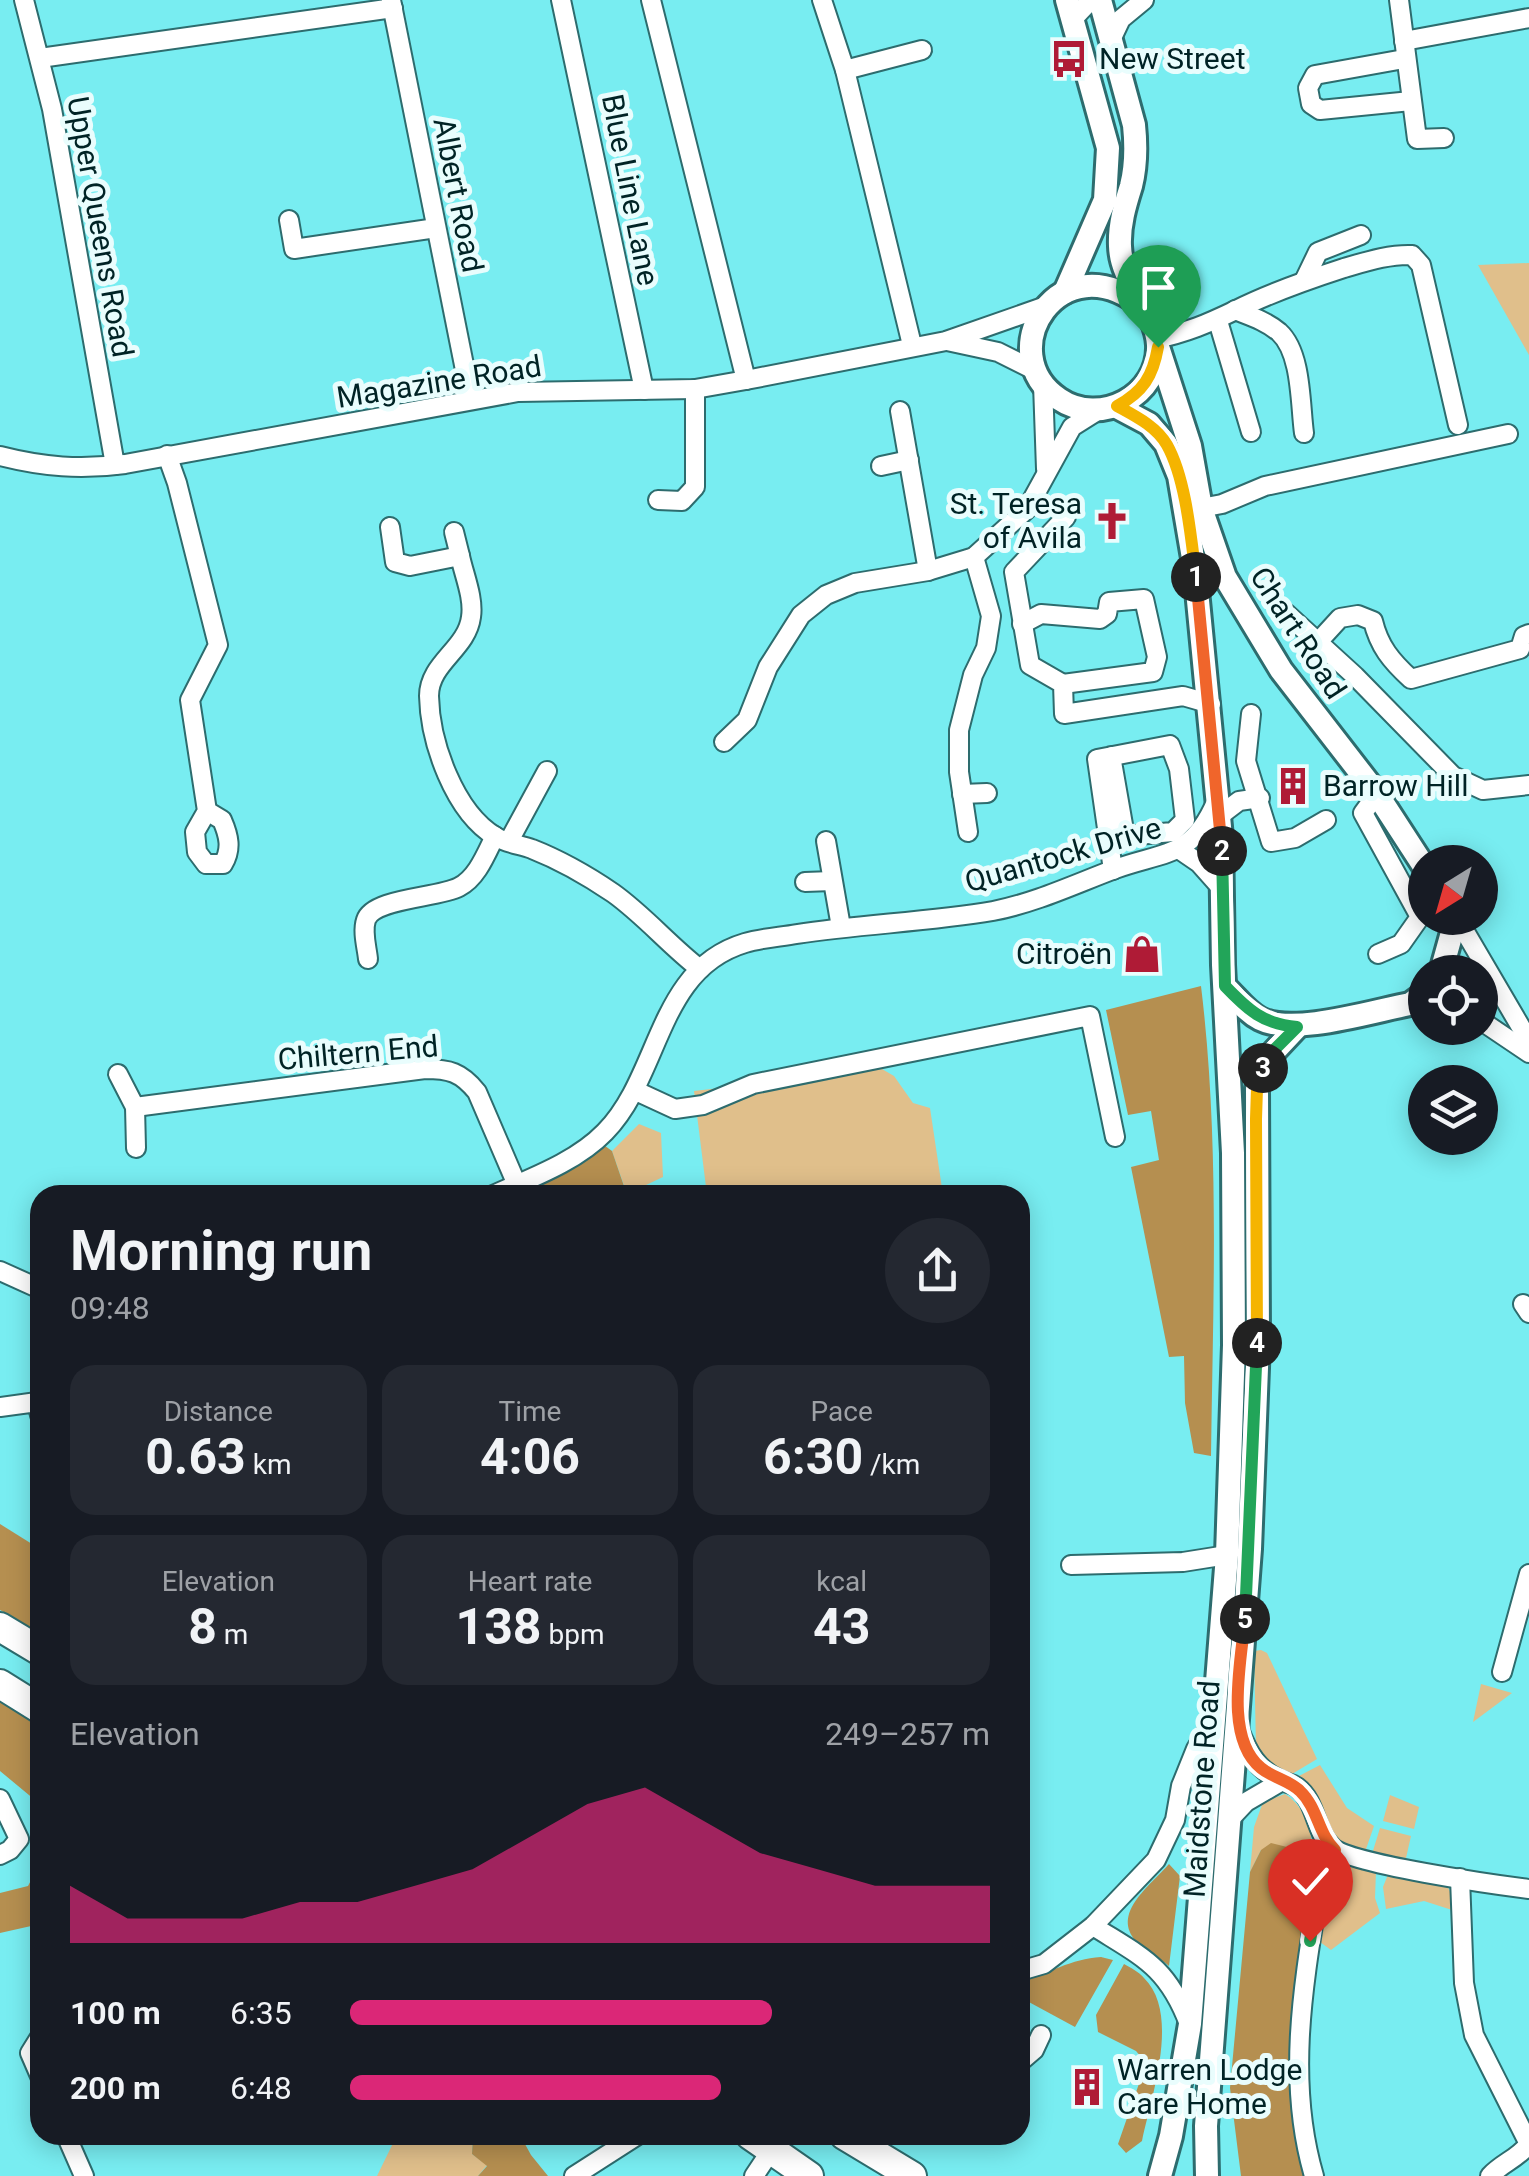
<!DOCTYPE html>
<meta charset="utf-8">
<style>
body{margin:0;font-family:Roboto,sans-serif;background:#242831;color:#f1f3f6;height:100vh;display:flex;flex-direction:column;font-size:38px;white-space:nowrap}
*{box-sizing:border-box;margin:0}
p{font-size:32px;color:#9ea1a6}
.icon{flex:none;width:55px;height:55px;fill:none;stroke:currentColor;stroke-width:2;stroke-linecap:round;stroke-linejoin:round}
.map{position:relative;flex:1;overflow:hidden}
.panel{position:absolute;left:30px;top:1185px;width:1000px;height:960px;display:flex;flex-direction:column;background:#171b24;border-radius:30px;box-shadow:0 5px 25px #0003}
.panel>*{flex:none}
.needle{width:65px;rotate:217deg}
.controls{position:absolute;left:1408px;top:845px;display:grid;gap:20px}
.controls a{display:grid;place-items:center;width:90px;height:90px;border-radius:50%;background:#171b24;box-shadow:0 5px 25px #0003;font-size:50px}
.pin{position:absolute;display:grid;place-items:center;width:85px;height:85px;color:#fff;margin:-102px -42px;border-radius:50% 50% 50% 0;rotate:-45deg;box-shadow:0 0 10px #0007}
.pin .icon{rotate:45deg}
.km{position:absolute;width:50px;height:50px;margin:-25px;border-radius:50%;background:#222;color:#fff;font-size:28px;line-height:50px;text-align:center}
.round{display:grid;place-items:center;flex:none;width:105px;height:105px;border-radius:52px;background:#242831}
.head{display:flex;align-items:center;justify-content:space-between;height:170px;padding:0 40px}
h1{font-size:55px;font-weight:700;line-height:75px}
.stats{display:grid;grid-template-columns:repeat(3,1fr);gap:15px;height:170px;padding:10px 40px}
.stats div{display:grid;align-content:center;border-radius:25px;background:#242831;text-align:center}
.stats b{font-size:50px;font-weight:700}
.stats small{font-size:28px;font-weight:400}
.stats p{font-size:28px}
.chart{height:280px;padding:20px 40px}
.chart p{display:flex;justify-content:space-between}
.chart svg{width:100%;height:180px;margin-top:10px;fill:#db2777;opacity:.7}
ul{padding:0 40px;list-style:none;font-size:32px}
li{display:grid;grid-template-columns:160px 120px 1fr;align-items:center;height:75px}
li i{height:25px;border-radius:12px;background:#db2777}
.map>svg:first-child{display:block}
.green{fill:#e0bf8b}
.forest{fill:#b58f50}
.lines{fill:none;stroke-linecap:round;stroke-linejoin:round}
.minor-casing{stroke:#2d6c6e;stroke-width:22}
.major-casing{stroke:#2d6c6e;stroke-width:28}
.highway-casing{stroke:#2d6c6e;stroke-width:32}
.minor{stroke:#fff;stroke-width:18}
.major{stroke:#fff;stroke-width:22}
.highway{stroke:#fff;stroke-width:28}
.split-1-casing{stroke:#fff;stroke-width:20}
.split-2-casing{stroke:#fff;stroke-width:20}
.split-3-casing{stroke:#fff;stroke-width:20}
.split-4-casing{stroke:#fff;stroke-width:20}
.split-5-casing{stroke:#fff;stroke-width:20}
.split-6-casing{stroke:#fff;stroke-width:20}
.split-7-casing{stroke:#fff;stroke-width:20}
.split-1{stroke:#f5b400;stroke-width:12}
.split-2{stroke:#f0652b;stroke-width:12}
.split-3{stroke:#22a559;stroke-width:12}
.split-4{stroke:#f5b400;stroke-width:12}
.split-5{stroke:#22a559;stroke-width:12}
.split-6{stroke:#f0652b;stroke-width:12}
.split-7{stroke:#22a559;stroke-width:12}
.labels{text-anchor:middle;stroke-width:10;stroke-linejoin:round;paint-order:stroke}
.poi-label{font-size:30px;fill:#002325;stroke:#e9fdfd;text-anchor:start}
.street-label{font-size:30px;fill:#002325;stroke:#e9fdfd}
</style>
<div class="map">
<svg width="1529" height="2176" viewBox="0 0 1529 2176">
<rect width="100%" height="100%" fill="#78edf1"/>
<g class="green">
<polygon points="1529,263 1529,355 1478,265"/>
<polygon points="882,1069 894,1076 913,1103 930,1108 943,1195 707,1195 694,1091"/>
<polygon points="639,1124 661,1133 663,1177 627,1194 612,1151"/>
<polygon points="1261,1650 1267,1653 1317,1759 1292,1774 1268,1766 1256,1748 1254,1651"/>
<polygon points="1481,1684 1512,1693 1473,1722"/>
<polygon points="1320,1765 1347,1808 1374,1826 1365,1852 1342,1845 1336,1839 1313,1789 1297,1777"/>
<path d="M1285 1794C1309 1809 1314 1840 1313 1867L1299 1850H1261L1250 1872 1254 1827 1263 1802Z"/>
<polygon points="1390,1795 1419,1807 1414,1829 1383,1821"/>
<polygon points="1380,1828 1411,1836 1406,1858 1372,1854"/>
<path d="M1354 1865 1376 1871 1375 1898 1380 1913 1331 1950 1320 1942C1324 1915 1320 1871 1354 1865Z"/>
<polygon points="1389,1872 1446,1884 1452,1895 1452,1910 1424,1901 1386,1909 1383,1887"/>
<polygon points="397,2135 473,2135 472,2154 487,2165 478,2176 377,2176"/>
</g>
<g class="forest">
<path d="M1201 986C1220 1142 1213 1300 1211 1456L1194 1453 1185 1403 1184 1356 1169 1357 1131 1167 1159 1160 1151 1111 1128 1115 1106 1010Z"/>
<polygon points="601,1143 612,1151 627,1195 548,1195 538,1183"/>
<polygon points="0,1524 40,1549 40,1633 0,1610"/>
<polygon points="0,1701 40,1725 40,1816 35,1800 0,1771"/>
<path d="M1271 1843 1299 1850 1313 1867C1296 1970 1276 2073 1305 2176H1241L1230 2088 1250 1872 1261 1850Z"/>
<polygon points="40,1863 40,1924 0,1933 0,1893 28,1886"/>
<path d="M1169 1864 1180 1876 1169 1966C1160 1958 1146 1952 1137 1942 1110 1914 1150 1886 1169 1864Z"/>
<path d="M1101 1957 1113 1960 1075 2027 1027 2001 1020 2012V1982C1049 1973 1071 1959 1101 1957Z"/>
<path d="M1124 1964C1131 1968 1139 1972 1144 1978 1181 2014 1151 2097 1142 2141L1126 2153 1118 2144 1142 2075V2058L1136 2051 1098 2032 1096 2015Z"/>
<polygon points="473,2135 520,2135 531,2155 548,2176 478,2176 487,2166 472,2154"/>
</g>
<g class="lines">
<g class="minor-casing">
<g id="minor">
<polyline points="24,0 52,109 115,465"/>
<polyline points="391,0 471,400"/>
<polyline points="561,0 644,390"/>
<polyline points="651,0 746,380"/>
<polyline points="822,0 845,70 912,345"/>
<polyline points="1399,0 1417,139 1444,138"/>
<polyline points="1072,20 1091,0"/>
<polyline points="1112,38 1121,19 1144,0"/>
<polyline points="1404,41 1529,18"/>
<polyline points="40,58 393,8"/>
<polyline points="1404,59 1315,75 1308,88 1311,104 1320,110 1411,101"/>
<polyline points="845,70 922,50"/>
<polyline points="289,220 294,249 436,228"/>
<polyline points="1304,281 1318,252 1361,235"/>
<path d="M1235 310C1250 316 1266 321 1279 332 1302 353 1300 404 1304 433"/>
<polyline points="1218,321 1251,432"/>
<path d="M1156 339C1186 333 1209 323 1236 310 1270 293 1307 280 1344 268 1365 262 1389 254 1412 255L1421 265 1458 425"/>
<polyline points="947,341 998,352 1036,371"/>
<polyline points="1043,384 1046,469"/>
<polyline points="900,411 928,571"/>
<path d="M167 455 177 483 218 645 190 700 207 811 195 832 197 852 206 864H223C232 849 229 836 222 820L207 811"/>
<path d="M0 456C43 467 81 470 125 464L518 392 695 389 746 380 946 341 1046 306"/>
<polyline points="881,466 909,460"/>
<polyline points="658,500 682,501 695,487 695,389"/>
<polyline points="1201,508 1222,504 1265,486 1508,434"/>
<polyline points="1066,517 1014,572 1030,665 1063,684 1064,714 1183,696 1211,704"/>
<path d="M390 527 395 562 410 566 460 556C464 575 474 598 471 617 467 649 429 663 429 696 430 742 454 812 496 837 506 843 521 845 532 849 560 860 588 876 613 893 644 915 670 946 700 969"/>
<polyline points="454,532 460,556"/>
<polyline points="1286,613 1355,676 1453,776 1483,790 1529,785"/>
<polyline points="1022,624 1041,614 1100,619 1107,614 1109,602 1144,599 1157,657 1153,672 1063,684"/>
<path d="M1318 642 1340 618 1358 615 1373 621C1379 646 1391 661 1411 679L1520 649 1524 636 1529 634"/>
<polyline points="1251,714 1246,761 1271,842 1295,838 1326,820"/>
<polyline points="724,742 747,720 768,667 801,615 826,595 855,583 928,571 974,557 1027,509 1072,427 1099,410"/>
<polyline points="1111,756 1125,836 1173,832 1185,820 1179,769 1170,745 1097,759 1113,870"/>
<polyline points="962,794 987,793"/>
<polyline points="1377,794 1363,813 1420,917 1401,944 1378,954"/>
<polyline points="1218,817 1239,801 1260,798"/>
<polyline points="968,832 959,772 959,730 973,675 986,648 991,616 974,557"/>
<polyline points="509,841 547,771"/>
<polyline points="826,841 841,927"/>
<polyline points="1180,850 1199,863 1223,890"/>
<polyline points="805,882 832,881"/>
<polyline points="1457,918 1529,1041"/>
<path d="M368 959C367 948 362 932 366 920 373 898 438 898 459 887 477 878 486 854 495 836"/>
<polyline points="1480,1020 1529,1053"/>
<polyline points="118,1074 135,1107 136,1148"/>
<polyline points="636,1091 675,1109 703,1105 753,1084 1090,1016 1115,1137"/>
<path d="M135 1107 425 1069C449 1069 461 1072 477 1092L517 1185"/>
<path d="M493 1195C531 1178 576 1162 605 1132 661 1075 657 969 745 943 761 938 780 937 797 934 862 924 928 922 993 911 1035 903 1075 884 1115 869 1165 851 1192 858 1216 802"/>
<polyline points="0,1271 40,1289"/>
<polyline points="1523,1304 1529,1313"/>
<polyline points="0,1407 37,1402 40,1415"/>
<polyline points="1071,1565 1183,1562 1227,1555"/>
<polyline points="1502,1672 1529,1574"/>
<path d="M1239 1729C1248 1753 1258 1771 1282 1781 1291 1785 1289 1782 1297 1787 1317 1802 1314 1831 1332 1847 1349 1864 1497 1885 1529 1889"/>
<polyline points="0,1799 19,1839 10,1850 0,1855"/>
<polyline points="1230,1819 1246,1802 1282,1781"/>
<polyline points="1460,1878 1464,1983 1474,2035 1529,2144"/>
<path d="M1093 1926C1142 1957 1167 1966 1189 2024"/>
<polyline points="1020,1971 1044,1964 1093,1926 1156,1860 1175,1820 1181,1786 1196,1749 1213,1721"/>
<polyline points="40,2037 30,2053 40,2076"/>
<polyline points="1020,2062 1034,2050 1041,2035"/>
<polyline points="66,2135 84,2176"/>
<polyline points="574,2176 638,2135"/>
<polyline points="754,2176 772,2149"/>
<path d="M1314 2176C1284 2074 1306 1971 1322 1869L1335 1851"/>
<path d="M1490 2176C1502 2163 1517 2159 1529 2144"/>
</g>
</g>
<g class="major-casing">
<g id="major">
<path d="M1100 0 1134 125C1136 144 1136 166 1131 186 1125 205 1119 225 1120 246 1121 284 1156 308 1158 345 1160 396 1100 427 1059 399 990 353 1060 239 1143 307"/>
<polyline points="1065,292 1105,200 1108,148 1067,0"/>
<polyline points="1159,350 1190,446 1201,508 1225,577 1281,670 1377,794 1425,868"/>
<polyline points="1117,407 1149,424 1166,444 1179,476 1195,570 1221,837 1223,965 1233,1153 1234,1345 1227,1555 1190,2024 1171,2136 1160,2176"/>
<polyline points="1441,972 1456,918"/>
<path d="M1225 987C1236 997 1246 1012 1260 1019 1293 1036 1373 1011 1410 1004L1425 993"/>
<polyline points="1207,2176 1206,2126 1250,1549 1258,1342 1257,1089 1267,1059 1297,1027"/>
</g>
</g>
<g class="highway-casing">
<g id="highway">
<polyline points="0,1627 40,1651"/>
<polyline points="0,1684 40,1709"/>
<polyline points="750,2135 809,2176"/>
<polyline points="844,2135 912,2176"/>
</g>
</g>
<use href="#minor" class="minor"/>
<use href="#major" class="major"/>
<use href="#highway" class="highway"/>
</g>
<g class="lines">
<g class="split-1-casing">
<path id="split-1" d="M1158 347C1153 376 1143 392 1117 406 1135 416 1156 426 1167 445 1186 479 1191 538 1196 577"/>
</g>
<g class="split-2-casing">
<polyline id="split-2" points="1196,577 1222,851"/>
</g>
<g class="split-3-casing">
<path id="split-3" d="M1222 851 1225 986C1248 1010 1263 1024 1297 1027L1272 1052 1263 1068"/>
</g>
<g class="split-4-casing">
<polyline id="split-4" points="1257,1343 1256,1119 1257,1088 1263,1068"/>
</g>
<g class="split-5-casing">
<polyline id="split-5" points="1245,1619 1257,1343"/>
</g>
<g class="split-6-casing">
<path id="split-6" d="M1245 1619C1241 1662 1224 1738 1261 1768 1273 1778 1289 1780 1300 1791 1318 1808 1318 1834 1335 1850L1332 1853"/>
</g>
<g class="split-7-casing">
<polyline id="split-7" points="1310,1941 1322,1869 1332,1853"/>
</g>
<use href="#split-1" class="split-1"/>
<use href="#split-2" class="split-2"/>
<use href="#split-3" class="split-3"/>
<use href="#split-4" class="split-4"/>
<use href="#split-5" class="split-5"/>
<use href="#split-6" class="split-6"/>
<use href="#split-7" class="split-7"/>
</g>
<defs>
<g id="bus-bare" transform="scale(3)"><path d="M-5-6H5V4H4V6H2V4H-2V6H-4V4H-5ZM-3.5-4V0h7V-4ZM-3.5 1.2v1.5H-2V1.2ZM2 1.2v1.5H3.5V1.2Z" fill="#af1b36" stroke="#e9fdfd" stroke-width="2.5" paint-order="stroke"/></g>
<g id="church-bare" transform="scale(3)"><path d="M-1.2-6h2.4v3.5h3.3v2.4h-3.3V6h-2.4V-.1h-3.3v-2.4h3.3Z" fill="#af1b36" stroke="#e9fdfd" stroke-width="2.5" paint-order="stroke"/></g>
<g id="building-bare" transform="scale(3)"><path d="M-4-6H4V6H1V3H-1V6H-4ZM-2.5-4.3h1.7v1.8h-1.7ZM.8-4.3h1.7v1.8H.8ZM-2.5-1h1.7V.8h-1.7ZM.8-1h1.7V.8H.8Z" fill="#af1b36" stroke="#e9fdfd" stroke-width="2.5" paint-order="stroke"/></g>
<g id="shop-bare" transform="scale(3)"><path d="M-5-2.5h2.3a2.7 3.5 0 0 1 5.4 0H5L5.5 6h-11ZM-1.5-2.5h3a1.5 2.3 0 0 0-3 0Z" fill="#af1b36" stroke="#e9fdfd" stroke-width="2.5" paint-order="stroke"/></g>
</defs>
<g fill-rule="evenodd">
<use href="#bus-bare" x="1069" y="59"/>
<use href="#church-bare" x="1112" y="521"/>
<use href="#building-bare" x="1293" y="786"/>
<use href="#shop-bare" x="1142" y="954"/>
<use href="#building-bare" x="1087" y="2087"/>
</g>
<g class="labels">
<g class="poi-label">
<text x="1099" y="69">New Street</text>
<text x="1082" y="514" text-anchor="end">St. Teresa<tspan x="1082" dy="34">of Avila</tspan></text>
<text x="1323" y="796">Barrow Hill</text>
<text x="1112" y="964" text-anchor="end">Citroën</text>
<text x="1117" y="2080">Warren Lodge<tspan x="1117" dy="34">Care Home</tspan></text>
</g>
<g class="street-label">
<text transform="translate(630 190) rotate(79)" y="10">Blue Line Lane</text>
<text transform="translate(458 195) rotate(79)" y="10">Albert Road</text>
<text transform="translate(100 227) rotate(80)" y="10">Upper Queens Road</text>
<text transform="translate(439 382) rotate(-9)" y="10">Magazine Road</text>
<text transform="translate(1298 633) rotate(57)" y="10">Chart Road</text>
<text transform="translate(1063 855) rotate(-16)" y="10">Quantock Drive</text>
<text transform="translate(358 1053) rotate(-5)" y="10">Chiltern End</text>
<text transform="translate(1202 1789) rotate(-86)" y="10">Maidstone Road</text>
</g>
</g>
</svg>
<div class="controls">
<a><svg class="needle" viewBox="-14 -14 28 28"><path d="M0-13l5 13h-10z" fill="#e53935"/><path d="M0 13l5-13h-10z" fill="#9ea1a6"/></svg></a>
<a><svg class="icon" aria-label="locate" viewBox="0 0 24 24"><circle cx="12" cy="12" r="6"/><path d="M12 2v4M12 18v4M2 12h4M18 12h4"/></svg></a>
<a><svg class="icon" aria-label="layers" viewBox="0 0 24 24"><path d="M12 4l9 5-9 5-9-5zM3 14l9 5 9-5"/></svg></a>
</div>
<div class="pin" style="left:1158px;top:347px;background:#1e9e55"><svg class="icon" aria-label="arrive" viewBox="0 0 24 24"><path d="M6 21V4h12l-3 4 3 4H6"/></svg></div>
<div class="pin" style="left:1310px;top:1941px;background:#d93025"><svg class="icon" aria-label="check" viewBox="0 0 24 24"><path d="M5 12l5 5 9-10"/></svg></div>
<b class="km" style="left:1196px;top:577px">1</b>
<b class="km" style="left:1222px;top:851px">2</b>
<b class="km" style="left:1263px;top:1068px">3</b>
<b class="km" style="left:1257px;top:1343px">4</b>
<b class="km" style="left:1245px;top:1619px">5</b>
<section class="panel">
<div class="head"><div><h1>Morning run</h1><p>09:48</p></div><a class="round"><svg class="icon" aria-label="share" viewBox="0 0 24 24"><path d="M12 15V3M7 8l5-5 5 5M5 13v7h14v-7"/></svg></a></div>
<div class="stats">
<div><p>Distance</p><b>0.63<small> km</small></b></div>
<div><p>Time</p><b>4:06</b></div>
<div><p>Pace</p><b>6:30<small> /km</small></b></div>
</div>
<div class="stats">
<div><p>Elevation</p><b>8<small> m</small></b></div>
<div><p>Heart rate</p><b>138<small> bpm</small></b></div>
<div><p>kcal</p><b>43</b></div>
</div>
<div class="chart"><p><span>Elevation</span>249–257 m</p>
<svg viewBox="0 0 160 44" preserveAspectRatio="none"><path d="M0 44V30L10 38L20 38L30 38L40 34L50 34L60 30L70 26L80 18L90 10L100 6L110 14L120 22L130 26L140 30L150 30L160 30V44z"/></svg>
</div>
<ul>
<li><b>100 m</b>6:35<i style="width:66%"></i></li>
<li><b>200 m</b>6:48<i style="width:58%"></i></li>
</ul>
</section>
</div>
